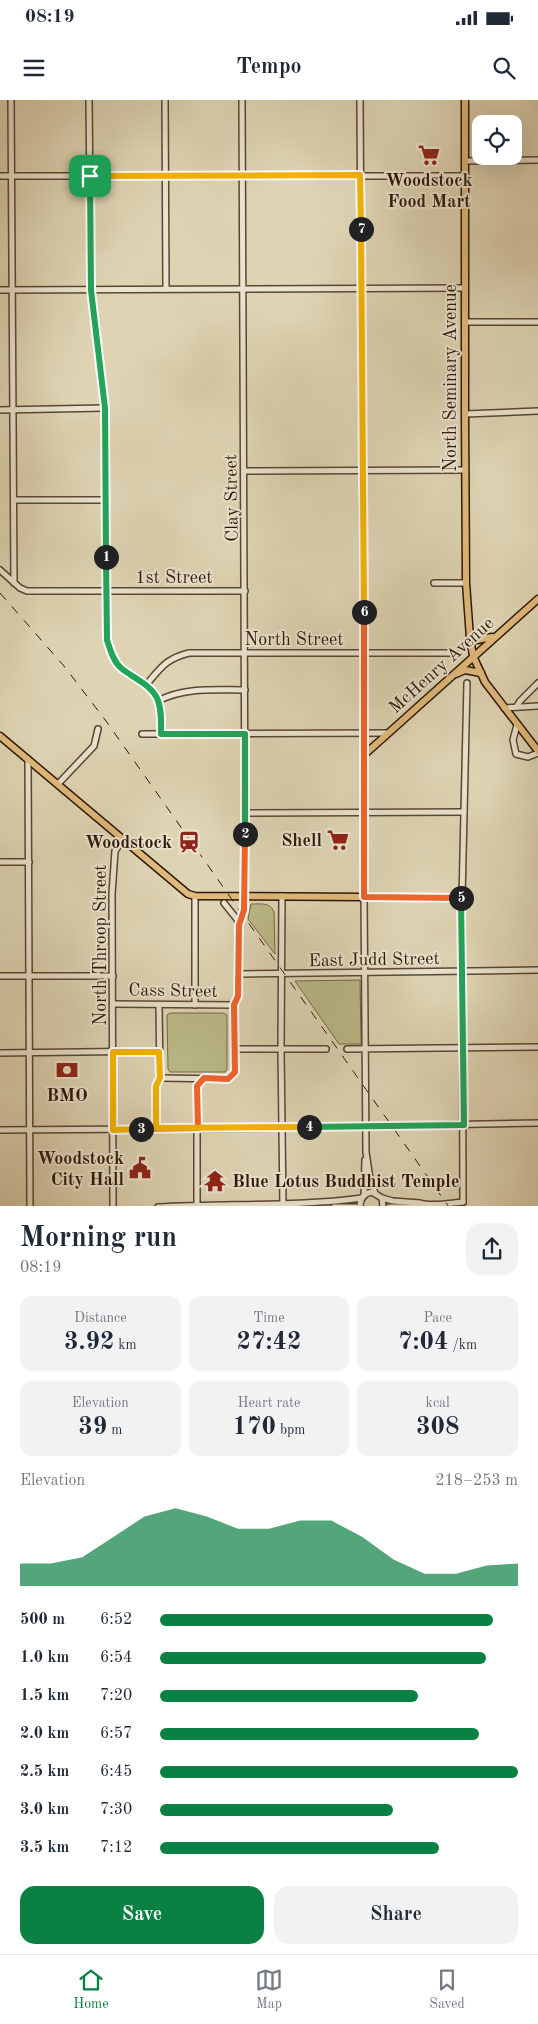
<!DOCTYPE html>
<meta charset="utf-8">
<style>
body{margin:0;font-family:"Old Standard TT",serif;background:#f2f2f3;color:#1f2937;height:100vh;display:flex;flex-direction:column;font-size:19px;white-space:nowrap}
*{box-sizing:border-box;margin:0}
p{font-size:16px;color:#747a83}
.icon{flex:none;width:28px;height:28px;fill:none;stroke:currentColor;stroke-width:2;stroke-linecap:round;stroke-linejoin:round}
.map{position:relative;height:1106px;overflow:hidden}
.drawer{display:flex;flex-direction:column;background:#fff;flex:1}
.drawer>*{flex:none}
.buttons{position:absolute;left:472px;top:15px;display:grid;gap:10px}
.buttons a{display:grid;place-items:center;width:50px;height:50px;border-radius:10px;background:#fff;box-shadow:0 5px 20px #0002;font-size:25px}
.pin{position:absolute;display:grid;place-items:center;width:42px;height:42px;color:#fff;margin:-21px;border-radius:10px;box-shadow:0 2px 8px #0006}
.km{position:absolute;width:25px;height:25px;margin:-12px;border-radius:50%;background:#222;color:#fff;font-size:14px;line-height:25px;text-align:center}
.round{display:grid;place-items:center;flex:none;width:52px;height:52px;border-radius:15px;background:#f2f2f3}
.head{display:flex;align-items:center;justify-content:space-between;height:85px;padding:0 20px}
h1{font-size:28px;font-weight:600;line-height:38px}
.metrics{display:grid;grid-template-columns:repeat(3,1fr);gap:8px;height:85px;padding:5px 20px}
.metrics div{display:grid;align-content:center;border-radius:12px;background:#f2f2f3;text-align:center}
.metrics b{font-size:25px;font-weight:600}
.metrics small{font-size:14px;font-weight:400}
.metrics p{font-size:14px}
.chart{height:140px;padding:10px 20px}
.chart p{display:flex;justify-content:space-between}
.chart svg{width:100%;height:90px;margin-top:5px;fill:#0b8043;opacity:.7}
.primary-button{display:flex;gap:10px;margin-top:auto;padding:10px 20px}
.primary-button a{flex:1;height:58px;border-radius:15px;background:#0b8043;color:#fff;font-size:20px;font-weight:600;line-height:58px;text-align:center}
.primary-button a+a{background:#f2f2f3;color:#1f2937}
ul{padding:0 20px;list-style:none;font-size:16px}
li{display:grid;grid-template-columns:80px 60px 1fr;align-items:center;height:38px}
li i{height:12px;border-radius:6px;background:#0b8043}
.status{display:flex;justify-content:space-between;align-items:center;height:35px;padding:0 25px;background:#fff;direction:ltr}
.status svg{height:14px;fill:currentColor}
header{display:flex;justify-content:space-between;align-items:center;height:65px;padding:0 20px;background:#fff;font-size:22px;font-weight:600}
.menu{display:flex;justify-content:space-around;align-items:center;height:70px;border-top:1px solid #e0e1e3;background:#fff;font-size:14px;color:#747a83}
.menu a{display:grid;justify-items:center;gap:2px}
.menu .on{color:#0b8043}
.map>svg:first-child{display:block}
.green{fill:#baba87;stroke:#746847}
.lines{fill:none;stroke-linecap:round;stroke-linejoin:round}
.minor-casing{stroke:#5a4632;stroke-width:8}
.major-casing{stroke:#2e1607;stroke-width:9}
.minor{stroke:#eae3ce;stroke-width:5}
.major{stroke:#dfba7a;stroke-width:6}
.rail{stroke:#2e1607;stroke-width:1;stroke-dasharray:9 9;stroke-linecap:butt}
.split-1-casing{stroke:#fff;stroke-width:10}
.split-2-casing{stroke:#fff;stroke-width:10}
.split-3-casing{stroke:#fff;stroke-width:10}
.split-4-casing{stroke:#fff;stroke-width:10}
.split-5-casing{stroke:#fff;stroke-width:10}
.split-6-casing{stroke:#fff;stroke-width:10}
.split-7-casing{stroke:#fff;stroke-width:10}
.split-8-casing{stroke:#fff;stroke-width:10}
.split-1{stroke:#22a559;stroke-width:6}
.split-2{stroke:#22a559;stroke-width:6}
.split-3{stroke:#f0652b;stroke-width:6}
.split-4{stroke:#f5b400;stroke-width:6}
.split-5{stroke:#22a559;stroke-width:6}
.split-6{stroke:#f0652b;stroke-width:6}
.split-7{stroke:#f5b400;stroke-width:6}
.split-8{stroke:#f5b400;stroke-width:6}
.labels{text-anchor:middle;stroke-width:4;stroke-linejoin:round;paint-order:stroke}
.poi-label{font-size:18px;font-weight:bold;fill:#2e1607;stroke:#eae3ce;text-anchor:end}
.street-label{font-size:18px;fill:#2e1607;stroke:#eae3ce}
</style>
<div class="status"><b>08:19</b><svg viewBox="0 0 49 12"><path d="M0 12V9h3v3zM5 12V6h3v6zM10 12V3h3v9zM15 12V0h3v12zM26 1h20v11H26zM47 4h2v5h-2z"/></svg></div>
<header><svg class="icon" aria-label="menu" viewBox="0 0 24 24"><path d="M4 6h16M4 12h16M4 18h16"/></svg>Tempo<svg class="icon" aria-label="search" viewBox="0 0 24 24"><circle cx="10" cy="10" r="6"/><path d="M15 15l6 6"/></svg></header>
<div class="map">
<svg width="538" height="1107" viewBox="0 0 538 1107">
<rect width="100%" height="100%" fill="#ded4b4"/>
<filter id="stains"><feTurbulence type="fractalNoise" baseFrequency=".004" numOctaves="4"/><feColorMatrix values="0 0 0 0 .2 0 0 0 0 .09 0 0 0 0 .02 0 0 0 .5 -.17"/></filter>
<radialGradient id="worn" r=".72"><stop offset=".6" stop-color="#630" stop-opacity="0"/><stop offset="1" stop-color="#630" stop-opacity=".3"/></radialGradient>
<g class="green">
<path d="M251 804C261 804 270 802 274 812L275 854 248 819Z"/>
<polygon points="360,880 361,944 339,944 295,881"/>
<polygon points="170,913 223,913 227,915 227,969 225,972 170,972 168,969 167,915"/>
</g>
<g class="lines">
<g class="minor-casing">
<g id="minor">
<polyline points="11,0 14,483"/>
<path d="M89 0 91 189 105 308 107 540C110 549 114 561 121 568 133 578 150 584 157 598 162 609 161 623 161 634"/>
<polyline points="165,0 166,189"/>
<polyline points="360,0 364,655"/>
<polyline points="465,61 538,60"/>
<polyline points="0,76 465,76"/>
<polyline points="0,190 465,188"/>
<polyline points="465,222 538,222"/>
<polyline points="0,310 105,308"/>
<polyline points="465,314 538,311"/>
<polyline points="244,371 465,370"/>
<polyline points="14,400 105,400"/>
<polyline points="0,470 20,488 27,491 245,491"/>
<polyline points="434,483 466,483"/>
<path d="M146 585C161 568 165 559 189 553H455"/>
<path d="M158 601C185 587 215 590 245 590"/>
<polyline points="517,606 520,601 538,583"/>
<polyline points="504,608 538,606"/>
<polyline points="517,625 513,640 516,654 528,657 538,653"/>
<polyline points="142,634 387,633"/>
<polyline points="28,659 30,1107"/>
<polyline points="58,684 94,646 98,629"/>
<polyline points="245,713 464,712"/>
<polyline points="0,762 29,762"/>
<polyline points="195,796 195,905"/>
<polyline points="282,796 281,949 283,1107"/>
<polyline points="224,803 240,823"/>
<polyline points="240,874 538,870"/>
<polyline points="0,876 113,876"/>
<polyline points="113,904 234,905"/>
<polyline points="234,905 238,896 239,825 244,810 245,727 242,0"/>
<polyline points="235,949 326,949"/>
<polyline points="347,949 538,947"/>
<polyline points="0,953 159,951"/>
<polyline points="160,978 228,979 235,972 234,905"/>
<polyline points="156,1029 156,987 160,978 159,905"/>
<polyline points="0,1030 282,1028 538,1023"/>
<polyline points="375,1093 370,1079 366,1052 364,797 462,799"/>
<polyline points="364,1096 365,1060"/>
<path d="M382 1098 393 1101 420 1103C432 1107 450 1103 463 1102"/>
<polyline points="463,1102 462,799 467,583"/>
<polyline points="197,1106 197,986 203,978"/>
<polyline points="113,1107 112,794 115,751 123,739"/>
<path d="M158 1107C225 1103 296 1107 362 1098"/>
<polyline points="334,1107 356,1107"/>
<path d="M360 1107C360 1098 364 1093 372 1092L382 1098 383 1107"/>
<polyline points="389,1107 419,1107"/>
</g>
</g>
<g class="major-casing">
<g id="major">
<polyline points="465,0 465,314 466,483 470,538 473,556 485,582 538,651"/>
<polyline points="470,535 477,540 492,537"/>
<polyline points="456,574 465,570 481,573"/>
<polyline points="0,636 188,794 195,796 364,797 364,655 538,499"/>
</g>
</g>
<use href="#minor" class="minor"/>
<use href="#major" class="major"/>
<polyline class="rail" points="0,493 64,566 106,621 449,1107"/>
</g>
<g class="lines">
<g class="split-1-casing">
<polyline id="split-1" points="90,76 91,190 105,308 106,457"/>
</g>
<g class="split-2-casing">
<path id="split-2" d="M106 457 107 540C110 549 113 561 121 568 133 578 150 584 157 598 162 609 161 623 161 634H245V734"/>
</g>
<g class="split-3-casing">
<polyline id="split-3" points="141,1029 198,1028 197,986 204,978 228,979 235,972 234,905 238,896 239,825 244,810 245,734"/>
</g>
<g class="split-4-casing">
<polyline id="split-4" points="141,1029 113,1030 113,952 159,952 160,978 156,986 156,1028 309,1027"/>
</g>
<g class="split-5-casing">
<polyline id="split-5" points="309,1027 464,1025 461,798"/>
</g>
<g class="split-6-casing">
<polyline id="split-6" points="364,512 364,797 461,798"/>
</g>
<g class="split-7-casing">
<polyline id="split-7" points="361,129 364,512"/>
</g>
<g class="split-8-casing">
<polyline id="split-8" points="90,76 360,75 361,129"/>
</g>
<use href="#split-1" class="split-1"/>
<use href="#split-2" class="split-2"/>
<use href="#split-3" class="split-3"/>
<use href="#split-4" class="split-4"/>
<use href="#split-5" class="split-5"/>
<use href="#split-6" class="split-6"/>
<use href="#split-7" class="split-7"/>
<use href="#split-8" class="split-8"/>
</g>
<defs>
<g id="supermarket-bare" transform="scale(1.725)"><path d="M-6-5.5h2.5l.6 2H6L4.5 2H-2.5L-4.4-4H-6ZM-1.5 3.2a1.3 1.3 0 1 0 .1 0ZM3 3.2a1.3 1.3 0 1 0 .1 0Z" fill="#8f2418" stroke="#eae3ce" stroke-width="2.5" paint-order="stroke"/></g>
<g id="station-bare" transform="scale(1.725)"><path d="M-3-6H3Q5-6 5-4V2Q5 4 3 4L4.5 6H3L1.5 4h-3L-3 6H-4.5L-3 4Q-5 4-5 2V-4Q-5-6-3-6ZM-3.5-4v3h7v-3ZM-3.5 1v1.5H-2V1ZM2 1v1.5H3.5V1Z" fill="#8f2418" stroke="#eae3ce" stroke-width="2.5" paint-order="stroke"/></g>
<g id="bank-bare" transform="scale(1.725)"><path d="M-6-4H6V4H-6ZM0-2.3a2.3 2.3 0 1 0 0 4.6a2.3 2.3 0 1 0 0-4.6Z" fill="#8f2418" stroke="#eae3ce" stroke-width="2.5" paint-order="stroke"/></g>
<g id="civic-bare" transform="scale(1.725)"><path d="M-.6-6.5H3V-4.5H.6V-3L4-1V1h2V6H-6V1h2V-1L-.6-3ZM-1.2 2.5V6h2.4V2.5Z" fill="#8f2418" stroke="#eae3ce" stroke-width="2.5" paint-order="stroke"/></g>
<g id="temple-bare" transform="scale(1.725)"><path d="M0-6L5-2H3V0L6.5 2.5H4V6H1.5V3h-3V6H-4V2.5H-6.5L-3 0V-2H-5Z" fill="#8f2418" stroke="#eae3ce" stroke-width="2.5" paint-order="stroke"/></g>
</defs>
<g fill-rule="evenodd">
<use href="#supermarket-bare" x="429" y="55"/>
<use href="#supermarket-bare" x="338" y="740"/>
<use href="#station-bare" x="189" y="742"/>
<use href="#bank-bare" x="67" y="970"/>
<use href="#civic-bare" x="140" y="1068"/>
<use href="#temple-bare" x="215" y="1081"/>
</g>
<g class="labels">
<g class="poi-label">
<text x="429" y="86" text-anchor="middle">Woodstock<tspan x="429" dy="21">Food Mart</tspan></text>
<text x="322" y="746">Shell</text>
<text x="172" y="748">Woodstock</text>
<text x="67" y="1001" text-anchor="middle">BMO</text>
<text x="124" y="1064">Woodstock<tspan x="124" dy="21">City Hall</tspan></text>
<text x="232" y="1087" text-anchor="start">Blue Lotus Buddhist Temple</text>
</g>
<g class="street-label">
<text transform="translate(450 278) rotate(-90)" y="6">North Seminary Avenue</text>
<text transform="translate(231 398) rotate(-91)" y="6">Clay Street</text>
<text x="174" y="483">1st Street</text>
<text x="294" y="545">North Street</text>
<text transform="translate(441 565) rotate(-42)" y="6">McHenry Avenue</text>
<text transform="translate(100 845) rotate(-90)" y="6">North Throop Street</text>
<text transform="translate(374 859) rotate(-1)" y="6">East Judd Street</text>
<text transform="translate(173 890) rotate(1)" y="6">Cass Street</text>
</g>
</g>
<rect width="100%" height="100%" filter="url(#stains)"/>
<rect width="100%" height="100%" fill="url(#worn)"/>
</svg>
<div class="buttons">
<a><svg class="icon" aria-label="locate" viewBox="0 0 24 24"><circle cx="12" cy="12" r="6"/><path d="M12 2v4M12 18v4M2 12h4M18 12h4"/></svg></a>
</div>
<div class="pin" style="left:90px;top:76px;background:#1e9e55"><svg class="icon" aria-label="arrive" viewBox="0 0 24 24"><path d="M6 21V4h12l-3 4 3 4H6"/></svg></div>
<b class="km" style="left:106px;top:457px">1</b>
<b class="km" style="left:245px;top:734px">2</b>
<b class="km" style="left:141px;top:1029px">3</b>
<b class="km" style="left:309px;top:1027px">4</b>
<b class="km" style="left:461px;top:798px">5</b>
<b class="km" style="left:364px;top:512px">6</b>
<b class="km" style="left:361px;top:129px">7</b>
</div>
<section class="drawer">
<div class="head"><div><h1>Morning run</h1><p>08:19</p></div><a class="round"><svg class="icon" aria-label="share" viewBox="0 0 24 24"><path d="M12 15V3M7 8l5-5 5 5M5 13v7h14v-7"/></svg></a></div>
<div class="metrics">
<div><p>Distance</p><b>3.92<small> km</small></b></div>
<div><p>Time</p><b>27:42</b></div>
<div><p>Pace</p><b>7:04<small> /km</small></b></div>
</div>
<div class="metrics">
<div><p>Elevation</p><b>39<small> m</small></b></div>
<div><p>Heart rate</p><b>170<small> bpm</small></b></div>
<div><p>kcal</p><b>308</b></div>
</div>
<div class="chart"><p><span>Elevation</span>218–253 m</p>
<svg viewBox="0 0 160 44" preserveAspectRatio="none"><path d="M0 44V33L10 33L20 30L30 20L40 10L50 6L60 10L70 16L80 16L90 12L100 12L110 20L120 31L130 38L140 38L150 34L160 33V44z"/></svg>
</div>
<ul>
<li><b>500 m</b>6:52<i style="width:93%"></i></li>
<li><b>1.0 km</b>6:54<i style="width:91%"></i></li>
<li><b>1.5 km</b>7:20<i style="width:72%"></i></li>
<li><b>2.0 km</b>6:57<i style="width:89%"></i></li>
<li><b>2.5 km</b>6:45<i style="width:100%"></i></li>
<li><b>3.0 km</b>7:30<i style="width:65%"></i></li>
<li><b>3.5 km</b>7:12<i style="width:78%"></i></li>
</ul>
<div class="primary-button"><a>Save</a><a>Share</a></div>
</section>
<nav class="menu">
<a class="on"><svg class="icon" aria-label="home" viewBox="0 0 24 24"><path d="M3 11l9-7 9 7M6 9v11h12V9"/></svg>Home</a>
<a><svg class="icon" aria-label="map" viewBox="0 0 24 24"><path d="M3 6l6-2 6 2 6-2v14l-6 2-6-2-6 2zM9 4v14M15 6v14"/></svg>Map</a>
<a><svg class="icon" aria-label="saved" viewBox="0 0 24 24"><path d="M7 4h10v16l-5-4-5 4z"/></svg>Saved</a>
</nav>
